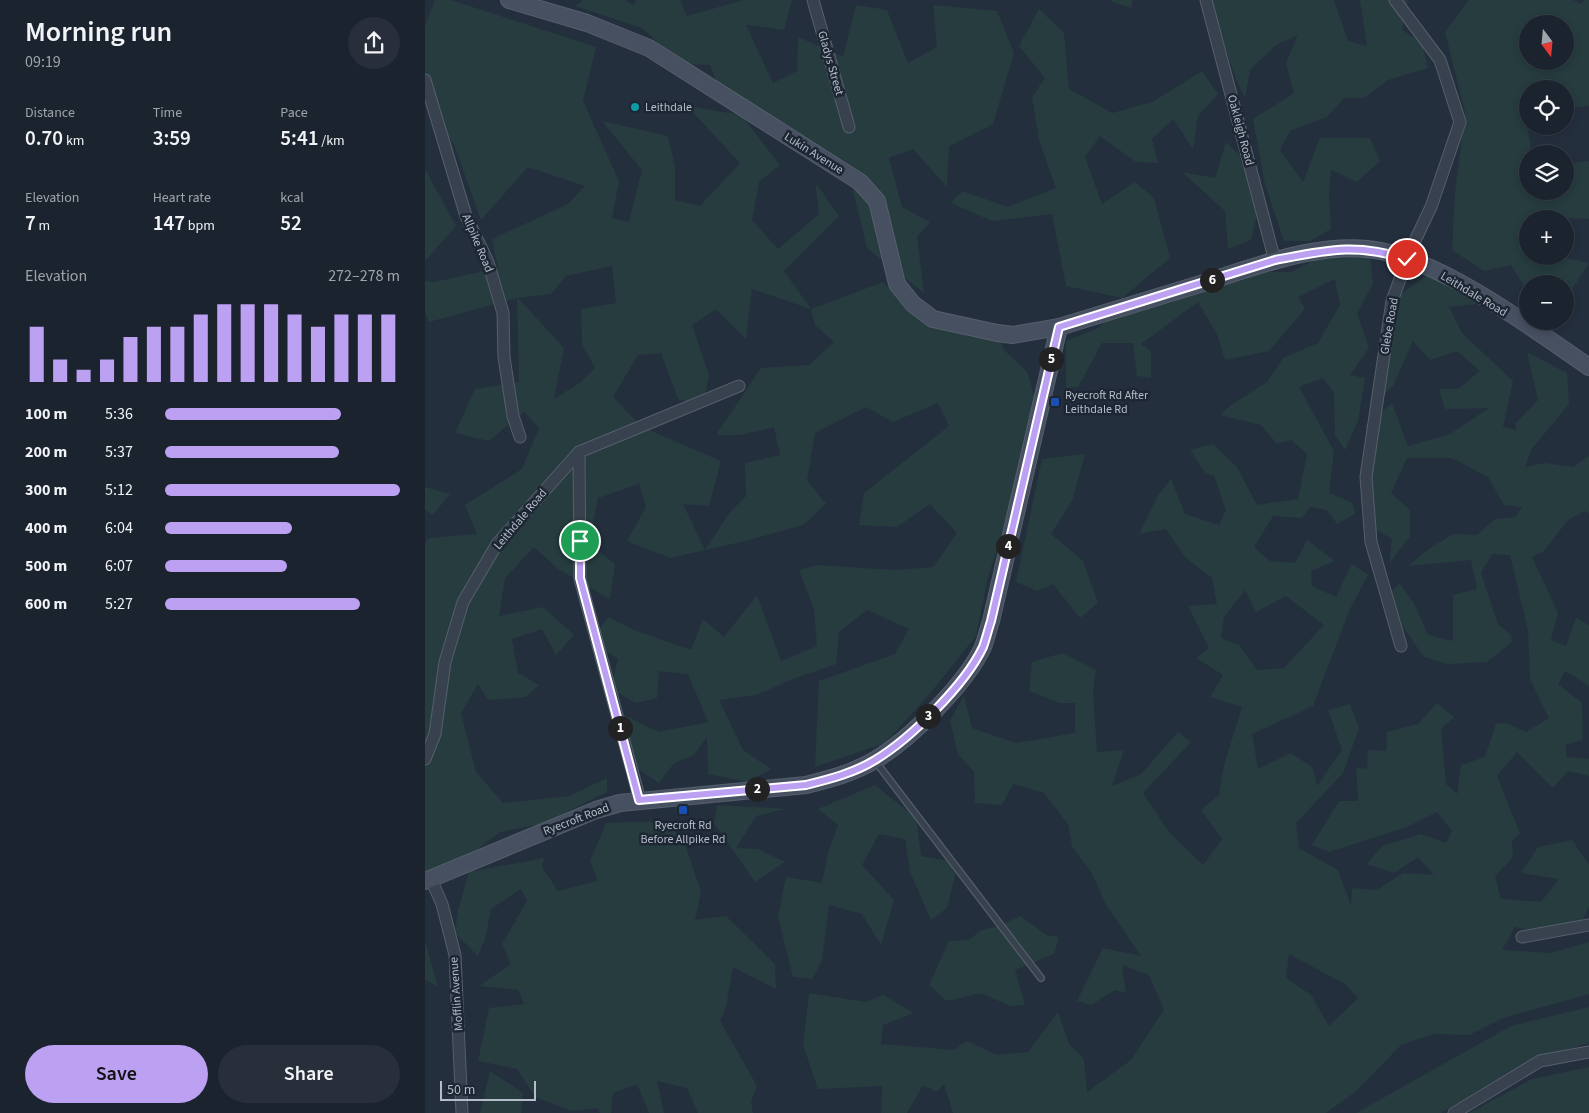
<!DOCTYPE html>
<meta charset="utf-8">
<style>
body{margin:0;font-family:"Source Sans 3",sans-serif;background:#282f3a;color:#f1f3f6;height:100vh;display:flex;flex-direction:column;font-size:19px;white-space:nowrap}
*{box-sizing:border-box;margin:0}
p{font-size:16px;color:#a0a4aa}
.icon{flex:none;width:28px;height:28px;fill:none;stroke:currentColor;stroke-width:2;stroke-linecap:round;stroke-linejoin:round}
.map{position:relative;flex:1;overflow:hidden}
.drawer{display:flex;flex-direction:column;background:#1b232e;width:425px}
.drawer>*{flex:none}
.needle{width:32px;rotate:164deg}
.controls{position:absolute;left:1094px;top:15px;display:grid;gap:10px}
.controls a{display:grid;place-items:center;width:55px;height:55px;border-radius:50%;background:#1b232e;box-shadow:0 2px 8px #0003,0 0 0 1px #39404a;font-size:25px}
.scale{position:absolute;left:15px;bottom:12px;width:96px;box-sizing:border-box;padding-left:5px;border:2px solid #b4bcc9;border-top:0;font-size:14px;line-height:18px;white-space:nowrap;color:#b4bcc9;-webkit-text-stroke:4px #1d2633;paint-order:stroke}
.pin{position:absolute;display:grid;place-items:center;width:42px;height:42px;color:#fff;margin:-21px;border:2px solid #fff;border-radius:50%;box-shadow:0 1px 5px #0007}
.km{position:absolute;width:25px;height:25px;margin:-12px;border-radius:50%;background:#222;color:#fff;font-size:14px;line-height:25px;text-align:center}
.round{display:grid;place-items:center;flex:none;width:52px;height:52px;border-radius:26px;background:#282f3a}
.overview{display:flex;align-items:center;justify-content:space-between;height:85px;padding:0 25px}
h1{font-size:28px;font-weight:600;line-height:38px}
.figures{display:grid;grid-template-columns:repeat(3,1fr);gap:8px;height:85px;padding:5px 25px}
.figures div{display:grid;align-content:center}
.figures b{font-size:21px;font-weight:600}
.figures small{font-size:14px;font-weight:400}
.figures p{font-size:14px}
.chart{height:140px;padding:10px 25px}
.chart p{display:flex;justify-content:space-between}
.chart svg{width:100%;height:90px;margin-top:5px;stroke:#bca0f2;stroke-width:6}
.action{display:flex;gap:10px;margin-top:auto;padding:10px 25px}
.action a{flex:1;height:58px;border-radius:30px;background:#bca0f2;color:#111;font-size:20px;font-weight:600;line-height:58px;text-align:center}
.action a+a{background:#282f3a;color:#f1f3f6}
ul{padding:0 25px;list-style:none;font-size:16px}
li{display:grid;grid-template-columns:80px 60px 1fr;align-items:center;height:38px}
li i{height:12px;border-radius:6px;background:#bca0f2}
main{display:flex;flex:1;min-height:0}
.map>svg:first-child{display:block}
.green{fill:#263c3f;fill-rule:evenodd}
.lines{fill:none;stroke-linecap:round;stroke-linejoin:round}
.lane-casing{stroke:#565f6c;stroke-width:8}
.street-casing{stroke:#565f6c;stroke-width:13}
.secondary-casing{stroke:#565f6c;stroke-width:18}
.lane{stroke:#38414e;stroke-width:5.5}
.street{stroke:#38414e;stroke-width:11}
.secondary{stroke:#465061;stroke-width:16}
.route-casing{stroke:#fff;stroke-width:10}
.route{stroke:#bca0f2;stroke-width:6}
.culture-dot{fill:#0f9aa8;stroke:#1d2633;stroke-width:2}
.transit-dot{fill:#1a4fb4;stroke:#1d2633;stroke-width:2}
.labels{text-anchor:middle;stroke-width:5;stroke-linejoin:round;paint-order:stroke}
.street-label{font-size:12px;fill:#b4bcc9;stroke:#1d2633}
.poi-label{font-size:12px;fill:#b4bcc9;stroke:#1d2633;text-anchor:start}
</style>
<main>
<section class="drawer">
<div class="overview"><div><h1>Morning run</h1><p>09:19</p></div><a class="round"><svg class="icon" aria-label="share" viewBox="0 0 24 24"><path d="M12 15V3M7 8l5-5 5 5M5 13v7h14v-7"/></svg></a></div>
<div class="figures">
<div><p>Distance</p><b>0.70<small> km</small></b></div>
<div><p>Time</p><b>3:59</b></div>
<div><p>Pace</p><b>5:41<small> /km</small></b></div>
</div>
<div class="figures">
<div><p>Elevation</p><b>7<small> m</small></b></div>
<div><p>Heart rate</p><b>147<small> bpm</small></b></div>
<div><p>kcal</p><b>52</b></div>
</div>
<div class="chart"><p><span>Elevation</span>272–278 m</p>
<svg viewBox="0 0 160 44" preserveAspectRatio="none"><path d="M5 44V17M15 44V33M25 44V38M35 44V33M45 44V22M55 44V17M65 44V17M75 44V11M85 44V6M95 44V6M105 44V6M115 44V11M125 44V17M135 44V11M145 44V11M155 44V11"/></svg>
</div>
<ul>
<li><b>100 m</b>5:36<i style="width:75%"></i></li>
<li><b>200 m</b>5:37<i style="width:74%"></i></li>
<li><b>300 m</b>5:12<i style="width:100%"></i></li>
<li><b>400 m</b>6:04<i style="width:54%"></i></li>
<li><b>500 m</b>6:07<i style="width:52%"></i></li>
<li><b>600 m</b>5:27<i style="width:83%"></i></li>
</ul>
<div class="action"><a>Save</a><a>Share</a></div>
</section>
<div class="map">
<svg width="1164" height="1113" viewBox="0 0 1164 1113">
<rect width="100%" height="100%" fill="#242f3e"/>
<g class="green">
<path d="M10 0H26L171 47 158 101 194 181 187 218 204 222 217 170 177 121 243 136 250 167V200L275 206 315 163 262 106 316 115 355 165 334 182 327 220 353 249 394 214 390 182 414 216 359 271 386 309 458 282 497 322 545 337 574 338 579 350 603 373 618 431 603 452 563 577 551 636 503 696 460 743 390 767 394 681 470 654 484 629 442 610 414 632 411 664 368 679 331 695 294 700 318 750 346 769 323 782 283 774 282 737 269 755 249 763 234 783 213 769 191 711 234 732 283 722 263 674 234 671 232 698 211 703 186 689 193 659 165 642 183 617 212 631 266 650 278 619 299 637 332 595 356 661 392 646 389 609 374 570 392 565 469 570 508 567 532 533 505 504 472 527 434 525 439 493 524 426 513 403 468 422 441 407 390 433 382 480 401 504 378 525 325 540 245 558 202 541 221 507 214 484 173 498 164 543 190 564 185 599 133 569 109 547 80 578 74 616 118 607 149 635 131 655 117 629 87 639 93 673 114 685 101 697 63 700 53 684 36 713 51 772 78 803 144 796 182 778V792L117 824 75 832 29 867 0 871V543L4 538 52 534 40 505 97 469 114 428 99 412 64 441 30 433 50 389 94 382 92 298 4 322 0 312V281L9 282 73 268 67 239 143 204 160 186 103 167 56 220 29 145 0 102V26ZM187 266 191 303 156 309 157 344 170 368 156 382 129 399 139 348 93 298 126 294 141 276ZM327 289 386 309 390 325 409 342 384 365 336 368 291 435H316L349 427 355 455 320 463 321 496 305 512 280 550 258 504 284 506 296 461 217 427 188 397 213 355 236 353 253 399 278 408 284 375 267 325 291 309 321 339Z"/>
<polygon points="158,0 200,0 209,5 211,0 255,0 262,16 319,0 367,0 359,30 321,25 348,83 372,71 373,37 418,57 431,5 462,10 483,63 512,47 508,5 572,11 589,53 568,124 524,146 522,187 488,149 464,158 477,207 505,222 492,237 499,293 442,248 421,162 293,85 285,65 256,64 217,28 150,6"/>
<polygon points="686,0 707,0 707,8 687,2"/>
<polygon points="784,0 909,0 923,41 942,46 935,0 983,0 977,30 997,43 1003,68 963,80 939,98 919,98 902,117 865,131 855,150 878,182 895,138 945,138 955,161 932,182 906,170 904,195 906,229 885,241 859,241 840,185 828,119 869,93 861,63 873,35 851,45 825,70 820,98 811,79"/>
<path d="M1044 0H1148L1156 4 1159 0H1164V106L1140 109V89H1102V126L1107 154H1102V191H1140V164L1164 161V219L1140 218V243V219H1102V256H1133L1164 263 1140 300V284H1102V291L1086 265 1059 271 1027 250 1030 193 1040 112 1020 32ZM1102 24H1140V61H1102Z"/>
<polygon points="614,9 639,33 644,89 687,113 727,102 777,71 793,94 773,116 768,149 748,119 727,139 733,163 711,162 675,136 660,157 677,204 710,182 729,198 745,258 697,298 641,286 627,214 567,221 526,203 537,191 583,207 631,188 614,140 607,97 620,78 594,46"/>
<polygon points="801,142 826,166 833,211 826,240 803,249 800,211 757,172 790,178"/>
<polygon points="0,169 31,226 0,261"/>
<path d="M899 255H945L948 284 932 313 944 348 925 375 940 378 933 421 920 450 910 435 909 393 898 378 874 387 909 451 904 493 928 503 930 514 912 524 902 510 885 507 877 518 848 516 829 547 845 561 870 563 882 540 910 561 886 571 887 586 911 597 927 564 943 575 924 611 888 706 827 734 833 769 866 753 888 768 892 786 917 750 903 710 925 704 934 728 918 773 871 823 874 848 913 870 926 906 927 888 952 890 978 873 1009 875 993 857 969 873 942 864 957 846 996 834 1021 843 1027 831 1012 812 982 827 904 852 887 845 914 801H933L931 767 942 769 943 750 961 751 962 732 993 724 1012 703 1029 717 1016 729 1021 784 1032 794 1036 765 1060 757 1071 724 1080 723 1101 732 1124 718 1105 679 1103 630 1085 555 1067 554 1056 573 1073 624 1086 635 1087 642 1062 662 1023 664 999 657 959 600 974 583 989 603 1003 635 1028 641V595L1052 589 1046 560 983 566 1005 548 1028 534 1052 535 1070 519 1090 517 1097 507 1079 505 1063 477 1027 458H982L966 493 985 510V536L964 564 967 539 945 526 940 479 951 444 940 426 967 403 983 446 1025 434 1064 408 1020 409 1014 389H1033L1055 371 1032 351 1005 360 988 341 968 386 951 403 954 347 970 298 1003 275 1061 303 1024 307 1037 333 1088 381 1078 427 1092 430 1090 424 1113 400 1102 352 1142 373 1144 404 1106 450 1100 467 1119 463 1148 467 1164 456V513L1160 511 1143 520 1119 551 1107 557 1133 613 1126 640 1141 646 1151 618 1164 625V686L1140 671 1133 684 1157 703 1158 740 1141 745V757L1164 759V776L1143 771 1128 788 1092 752 1072 776 1095 833 1087 841 1088 857 1070 876 1076 899 1116 902 1134 879 1096 873 1113 847 1147 840 1164 865V907L1153 930 1129 936 1090 927 1077 950 1126 953 1164 942V994L1078 1018 1044 1035 1008 1034 976 1045 930 1092 901 1113H528L519 1084 512 1092 498 1085 482 1113H456L457 1086 393 1089 378 1045 384 993 441 1002 458 995 489 1013 458 1025 456 1044 529 1050 542 1041 572 1055 603 1052 633 1012 644 1044 659 1059 662 1092 706 1060 739 1010 724 975 697 965 701 993 690 990 666 1005 652 1001 678 948 716 956 682 906 666 872 647 846 643 824 619 793 588 784 577 805 550 803 549 772 533 754 525 721 539 695 547 728 591 743 650 733V703H635L604 691 607 662 637 653 671 670 668 691 672 752 699 750 687 786 716 774 753 732 766 742 718 793 744 832 778 865 797 839 776 810 794 795 799 765 817 707 785 697 798 675 771 658 784 648 763 606 792 604 787 578 761 558 741 529 714 534 732 497 746 479 760 514 794 525 801 510 789 476 780 473 765 450 788 444 812 467 832 505 873 499 882 454 866 440 852 444 836 425 795 415 806 405 842 382 858 358 893 343 915 305 910 279 873 297 880 309 844 351 800 360 792 334 773 302 716 344 726 351V378L712 376 708 343H677L653 387 641 388V341L673 328 685 318 831 272H866ZM820 590 831 612 861 596 899 625 859 668 832 670 814 645 796 638 799 617ZM864 954 920 984 933 998 904 1026 886 995 861 978Z"/>
<polygon points="660,454 647,501 626,534 658,561 673,603 655,618 628,584 612,591 591,582 617,459"/>
<polygon points="0,487 25,494 8,515 0,510"/>
<polygon points="450,785 491,818 496,856 533,863 522,908 506,920 485,872 480,839 454,834 437,865 469,900 456,945 437,914 404,905 397,960 387,979 368,977 353,917 361,877 397,883 403,853 413,825 393,809"/>
<polygon points="292,805 361,809 331,816 311,848 333,849 360,862 330,882 289,823"/>
<polygon points="242,821 260,844 276,892 270,920 301,916 350,964 351,989 308,967 301,1007 295,1021 332,1086 326,1102 328,1113 273,1113 262,1088 232,1081 239,1113 224,1113 212,1084 188,1093 186,1113 175,1113 173,1108 146,1111 110,1097 92,1069 53,1061 64,1008 99,1004 93,990 54,986 86,964 77,944 102,901 96,889 66,909 60,939 53,956 30,933 33,910 44,872 119,858 117,867 133,891 173,881 165,861 181,823"/>
<polygon points="595,916 622,935 634,937 629,954 590,970 600,1005 585,1006 556,993 522,1001 504,985 524,941 544,940 556,930 574,926"/>
<polygon points="0,944 1,944 13,987 0,980"/>
<polygon points="1164,1007 1164,1043 1101,1061 1016,1113 931,1113 1086,1026"/>
<polygon points="1164,1067 1164,1113 1044,1113 1107,1079"/>
<polygon points="65,1071 98,1093 96,1113 55,1113"/>
</g>
<g class="lines">
<g class="lane-casing">
<polyline id="lane" points="451,762 616,978"/>
</g>
<g class="street-casing">
<g id="street">
<polyline points="388,0 424,127"/>
<polyline points="781,0 850,261"/>
<polyline points="970,0 1015,60 1035,122 1006,207 986,249 967,301 941,477 946,542 976,646"/>
<polyline points="0,80 41,216 63,262 78,313 79,357 88,416 95,437"/>
<polyline points="154,452 155,579 215,800"/>
<polyline points="0,759 10,734 20,662 38,602 72,544 154,452 314,386"/>
<polyline points="6,879 17,904 30,955 37,1113"/>
<polyline points="1097,937 1164,925"/>
<polyline points="1029,1113 1115,1061 1164,1052"/>
</g>
</g>
<g class="secondary-casing">
<g id="secondary">
<path d="M84 0 162 23 224 48 435 182 452 201 472 284 488 304 508 319 572 333 588 335 634 327C681 313 728 298 775 284 830 267 899 239 956 251 1023 265 1107 328 1164 367"/>
<path d="M0 881 171 810 195 803 381 785C405 779 428 773 450 760 485 739 540 685 558 647 561 639 563 630 566 621L634 327"/>
</g>
</g>
<use href="#lane" class="lane"/>
<use href="#street" class="street"/>
<use href="#secondary" class="secondary"/>
</g>
<g class="lines">
<g class="route-casing">
<path id="route" d="M155 541V578L214 800 381 785C405 779 429 773 450 760 485 739 540 685 558 647 561 639 563 630 566 621L634 327 850 260C903 250 930 243 982 259"/>
</g>
<use href="#route" class="route"/>
</g>
<circle class="culture-dot" cx="210" cy="107" r="5"/>
<g class="transit-dot">
<rect x="625" y="397" width="10" height="10" rx="2.5"/>
<rect x="253" y="805" width="10" height="10" rx="2.5"/>
</g>
<g class="labels">
<g class="street-label">
<text transform="translate(406 63) rotate(74)" y="4">Gladys Street</text>
<text transform="translate(816 130) rotate(75)" y="4">Oakleigh Road</text>
<text transform="translate(389 153) rotate(32)" y="4">Lukin Avenue</text>
<text transform="translate(53 243) rotate(67)" y="4">Allpike Road</text>
<text transform="translate(1049 294) rotate(31)" y="4">Leithdale Road</text>
<text transform="translate(964 326) rotate(-80)" y="4">Glebe Road</text>
<text transform="translate(95 519) rotate(-50)" y="4">Leithdale Road</text>
<text transform="translate(151 819) rotate(-21)" y="4">Ryecroft Road</text>
<text transform="translate(31 994) rotate(-94)" y="4">Mofflin Avenue</text>
</g>
<g class="poi-label">
<text x="220" y="111">Leithdale</text>
<text x="640" y="399">Ryecroft Rd After<tspan x="640" dy="14">Leithdale Rd</tspan></text>
<text x="258" y="829" text-anchor="middle">Ryecroft Rd<tspan x="258" dy="14">Before Allpike Rd</tspan></text>
</g>
</g>
</svg>
<div class="controls">
<a><svg class="needle" viewBox="-14 -14 28 28"><path d="M0-13l5 13h-10z" fill="#e53935"/><path d="M0 13l5-13h-10z" fill="#a0a4aa"/></svg></a>
<a><svg class="icon" aria-label="locate" viewBox="0 0 24 24"><circle cx="12" cy="12" r="6"/><path d="M12 2v4M12 18v4M2 12h4M18 12h4"/></svg></a>
<a><svg class="icon" aria-label="layers" viewBox="0 0 24 24"><path d="M12 4l9 5-9 5-9-5zM3 14l9 5 9-5"/></svg></a>
<a>+</a>
<a>−</a>
</div>
<div class="scale">50 m</div>
<div class="pin" style="left:155px;top:541px;background:#1e9e55"><svg class="icon" aria-label="arrive" viewBox="0 0 24 24"><path d="M6 21V4h12l-3 4 3 4H6"/></svg></div>
<div class="pin" style="left:982px;top:259px;background:#d93025"><svg class="icon" aria-label="check" viewBox="0 0 24 24"><path d="M5 12l5 5 9-10"/></svg></div>
<b class="km" style="left:195px;top:728px">1</b>
<b class="km" style="left:332px;top:789px">2</b>
<b class="km" style="left:503px;top:716px">3</b>
<b class="km" style="left:583px;top:546px">4</b>
<b class="km" style="left:626px;top:359px">5</b>
<b class="km" style="left:787px;top:280px">6</b>
</div>
</main>
